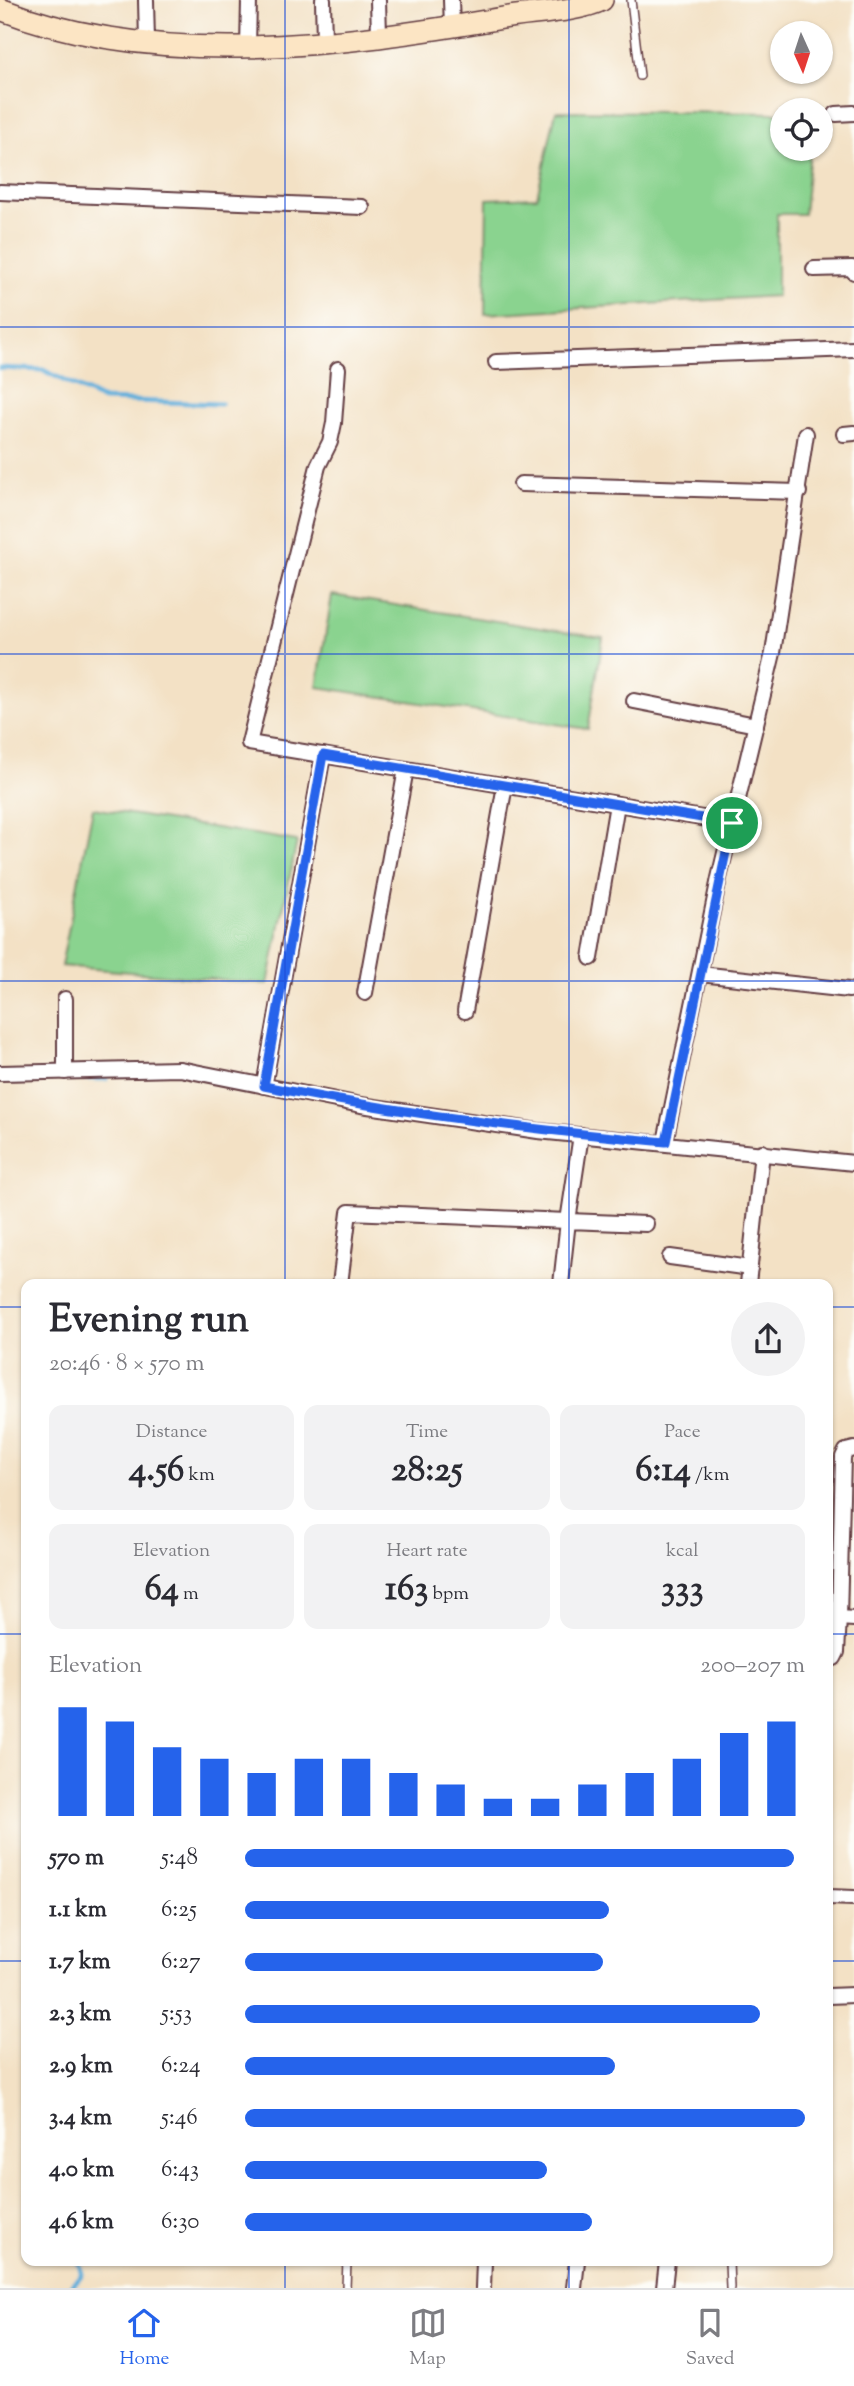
<!DOCTYPE html>
<meta charset="utf-8">
<style>
body{margin:0;font-family:"Sorts Mill Goudy",serif;background:#f2f2f3;color:#2b2b33;height:100vh;display:flex;flex-direction:column;font-size:26px;white-space:nowrap}
*{box-sizing:border-box;margin:0}
p{font-size:23px;color:#7c7c81}
.icon{flex:none;width:38px;height:38px;fill:none;stroke:currentColor;stroke-width:2;stroke-linecap:round;stroke-linejoin:round}
.map{position:relative;flex:1;overflow:hidden}
.details{position:absolute;left:21px;top:1279px;width:812px;height:987px;display:flex;flex-direction:column;background:#fff;border-radius:14px;box-shadow:0 2px 5px #0004}
.details>*{flex:none}
.needle{width:46px;rotate:177deg}
.controls{position:absolute;left:770px;top:21px;display:grid;gap:14px}
.controls a{display:grid;place-items:center;width:63px;height:63px;border-radius:50%;background:#fff;box-shadow:0 2px 5px #0004;font-size:35px}
.pin{position:absolute;display:grid;place-items:center;width:60px;height:60px;color:#fff;margin:-30px;border:4px solid #fff;border-radius:50%;box-shadow:0 2px 7px #0007}
.round{display:grid;place-items:center;flex:none;width:74px;height:74px;border-radius:37px;background:#f2f2f3}
.head{display:flex;align-items:center;justify-content:space-between;height:119px;padding:0 28px}
h1{font-size:38px;font-weight:700;line-height:52px}
.metrics{display:grid;grid-template-columns:repeat(3,1fr);gap:10px;height:119px;padding:7px 28px}
.metrics div{display:grid;align-content:center;border-radius:14px;background:#f2f2f3;text-align:center}
.metrics b{font-size:35px;font-weight:700}
.metrics small{font-size:19px;font-weight:400}
.metrics p{font-size:19px}
.chart{height:196px;padding:14px 28px}
.chart p{display:flex;justify-content:space-between}
.chart svg{width:100%;height:126px;margin-top:7px;stroke:#2563eb;stroke-width:6}
ul{padding:0 28px;list-style:none;font-size:23px}
li{display:grid;grid-template-columns:112px 84px 1fr;align-items:center;height:52px}
li i{height:18px;border-radius:9px;background:#2563eb}
.tab-bar{display:flex;justify-content:space-around;align-items:center;height:98px;border-top:2px solid #e1e1e2;background:#fff;font-size:19px;color:#7c7c81}
.tab-bar a{display:grid;justify-items:center;gap:4px}
.tab-bar .selected{color:#2563eb}
.map>svg:first-child{display:block}
.green{fill:#8ad38f;stroke:#6a795d;stroke-width:2}
.lines{fill:none;stroke-linecap:round;stroke-linejoin:round}
.stream{stroke:#61afdb;stroke-width:5}
.lane-casing{stroke:#633c42;stroke-width:10}
.street-casing{stroke:#633c42;stroke-width:18}
.secondary-casing{stroke:#633c42;stroke-width:24}
.lane{stroke:#fff;stroke-width:7}
.street{stroke:#fff;stroke-width:14}
.secondary{stroke:#fce5c4;stroke-width:21}
.route-casing{stroke:#fff;stroke-width:14}
.route{stroke:#2563eb;stroke-width:9}
.grid{fill:none;stroke:#1d4ed8;stroke-width:2;stroke-opacity:0.55}
</style>
<div class="map">
<svg width="854" height="2288" viewBox="0 0 854 2288">
<rect width="100%" height="100%" fill="#fdfcf7"/>
<filter id="ink" filterUnits="userSpaceOnUse"><feTurbulence type="fractalNoise" baseFrequency=".0143" numOctaves="2"/><feDisplacementMap in="SourceGraphic" scale="14" xChannelSelector="R" yChannelSelector="G"/><feConvolveMatrix kernelMatrix="1 2 1 2 8 2 1 2 1" color-interpolation-filters="sRGB"/></filter>
<filter id="wash" filterUnits="userSpaceOnUse"><feTurbulence type="fractalNoise" baseFrequency=".00686" numOctaves="4" result="noise"/><feDisplacementMap in="SourceGraphic" scale="28" xChannelSelector="R" yChannelSelector="G"/><feGaussianBlur stdDeviation="1.57" result="paint"/><feColorMatrix in="noise" values="0 0 0 0 0 0 0 0 0 0 0 0 0 0 0 0 0 1.4 0 .05"/><feComposite in="paint" operator="in"/></filter>
<g filter="url(#wash)">
<rect width="100%" height="100%" fill="#f3e1c5"/>
<g class="green">
<polygon points="556,111 782,113 782,149 810,150 804,214 777,214 777,296 485,314 487,199 537,197"/>
<polygon points="332,595 603,638 588,729 317,687"/>
<polygon points="93,808 297,841 268,984 61,966"/>
</g>
<g class="lines">
<g class="stream">
<polyline points="0,368 43,370 103,400 221,404"/>
<polyline points="64,1078 106,1079"/>
<polyline points="70,2288 82,2274 78,2261"/>
</g>
</g>
</g>
<g filter="url(#ink)">
<g class="lines">
<g class="lane-casing">
<g id="lane">
<polyline points="631,0 640,76"/>
<polyline points="729,2261 730,2288"/>
<polyline points="346,2288 347,2261"/>
</g>
</g>
<g class="street-casing">
<g id="street">
<polyline points="146,0 147,42"/>
<polyline points="323,0 324,41"/>
<polyline points="378,0 379,35"/>
<polyline points="451,0 452,27"/>
<polyline points="248,48 249,0"/>
<polyline points="836,114 854,113"/>
<polyline points="0,192 362,207"/>
<polyline points="814,269 852,268 854,272"/>
<polyline points="496,362 854,349"/>
<polyline points="338,369 334,423 330,442 318,466 249,743 732,823"/>
<polyline points="844,434 854,433"/>
<polyline points="521,484 799,492"/>
<polyline points="634,701 756,725"/>
<polyline points="591,958 617,804"/>
<polyline points="700,974 849,990"/>
<polyline points="365,993 406,769"/>
<polyline points="65,999 65,1072"/>
<polyline points="465,1011 505,785"/>
<polyline points="0,1073 180,1069 361,1105 538,1131 854,1163"/>
<polyline points="264,1086 323,755"/>
<polyline points="665,1142 719,878 773,653 806,434"/>
<polyline points="670,1257 750,1268"/>
<polyline points="340,1284 349,1212 568,1221 581,1135"/>
<polyline points="561,1284 568,1221 646,1224"/>
<polyline points="748,1284 762,1152"/>
<polyline points="839,1618 843,1457 846,1451 854,1449"/>
<polyline points="828,1660 834,1658 837,1652 839,1618 854,1619"/>
<polyline points="828,1897 854,1898"/>
<polyline points="828,1996 854,1995"/>
<polyline points="483,2288 484,2261"/>
<polyline points="574,2288 577,2261"/>
<polyline points="664,2288 667,2261"/>
</g>
</g>
<g class="secondary-casing">
<path id="secondary" d="M0 9C157 70 341 46 503 18 531 13 578 12 602 0"/>
</g>
<use href="#lane" class="lane"/>
<use href="#street" class="street"/>
<use href="#secondary" class="secondary"/>
</g>
</g>
<g class="lines" filter="url(#ink)">
<g class="route-casing">
<path id="route" d="M323 755 732 823 666 1142C530 1130 397 1113 264 1086Z"/>
</g>
<use href="#route" class="route"/>
</g>
<path class="grid" d="M285 0V1284M569 0V1284M0 327H854M0 654H854M0 981H854M0 1307H26M828 1307H854M0 1634H26M828 1634H854M0 1961H26M828 1961H854M285 2261V2288M569 2261V2288"/>
</svg>
<div class="controls">
<a><svg class="needle" viewBox="-14 -14 28 28"><path d="M0-13l5 13h-10z" fill="#e53935"/><path d="M0 13l5-13h-10z" fill="#7c7c81"/></svg></a>
<a><svg class="icon" aria-label="locate" viewBox="0 0 24 24"><circle cx="12" cy="12" r="6"/><path d="M12 2v4M12 18v4M2 12h4M18 12h4"/></svg></a>
</div>
<div class="pin" style="left:732px;top:823px;background:#1e9e55"><svg class="icon" aria-label="arrive" viewBox="0 0 24 24"><path d="M6 21V4h12l-3 4 3 4H6"/></svg></div>
<section class="details">
<div class="head"><div><h1>Evening run</h1><p>20:46 · 8 × 570 m</p></div><a class="round"><svg class="icon" aria-label="share" viewBox="0 0 24 24"><path d="M12 15V3M7 8l5-5 5 5M5 13v7h14v-7"/></svg></a></div>
<div class="metrics">
<div><p>Distance</p><b>4.56<small> km</small></b></div>
<div><p>Time</p><b>28:25</b></div>
<div><p>Pace</p><b>6:14<small> /km</small></b></div>
</div>
<div class="metrics">
<div><p>Elevation</p><b>64<small> m</small></b></div>
<div><p>Heart rate</p><b>163<small> bpm</small></b></div>
<div><p>kcal</p><b>333</b></div>
</div>
<div class="chart"><p><span>Elevation</span>200–207 m</p>
<svg viewBox="0 0 160 44" preserveAspectRatio="none"><path d="M5 44V6M15 44V11M25 44V20M35 44V24M45 44V29M55 44V24M65 44V24M75 44V29M85 44V33M95 44V38M105 44V38M115 44V33M125 44V29M135 44V24M145 44V15M155 44V11"/></svg>
</div>
<ul>
<li><b>570 m</b>5:48<i style="width:98%"></i></li>
<li><b>1.1 km</b>6:25<i style="width:65%"></i></li>
<li><b>1.7 km</b>6:27<i style="width:64%"></i></li>
<li><b>2.3 km</b>5:53<i style="width:92%"></i></li>
<li><b>2.9 km</b>6:24<i style="width:66%"></i></li>
<li><b>3.4 km</b>5:46<i style="width:100%"></i></li>
<li><b>4.0 km</b>6:43<i style="width:54%"></i></li>
<li><b>4.6 km</b>6:30<i style="width:62%"></i></li>
</ul>
</section>
</div>
<nav class="tab-bar">
<a class="selected"><svg class="icon" aria-label="home" viewBox="0 0 24 24"><path d="M3 11l9-7 9 7M6 9v11h12V9"/></svg>Home</a>
<a><svg class="icon" aria-label="map" viewBox="0 0 24 24"><path d="M3 6l6-2 6 2 6-2v14l-6 2-6-2-6 2zM9 4v14M15 6v14"/></svg>Map</a>
<a><svg class="icon" aria-label="saved" viewBox="0 0 24 24"><path d="M7 4h10v16l-5-4-5 4z"/></svg>Saved</a>
</nav>
